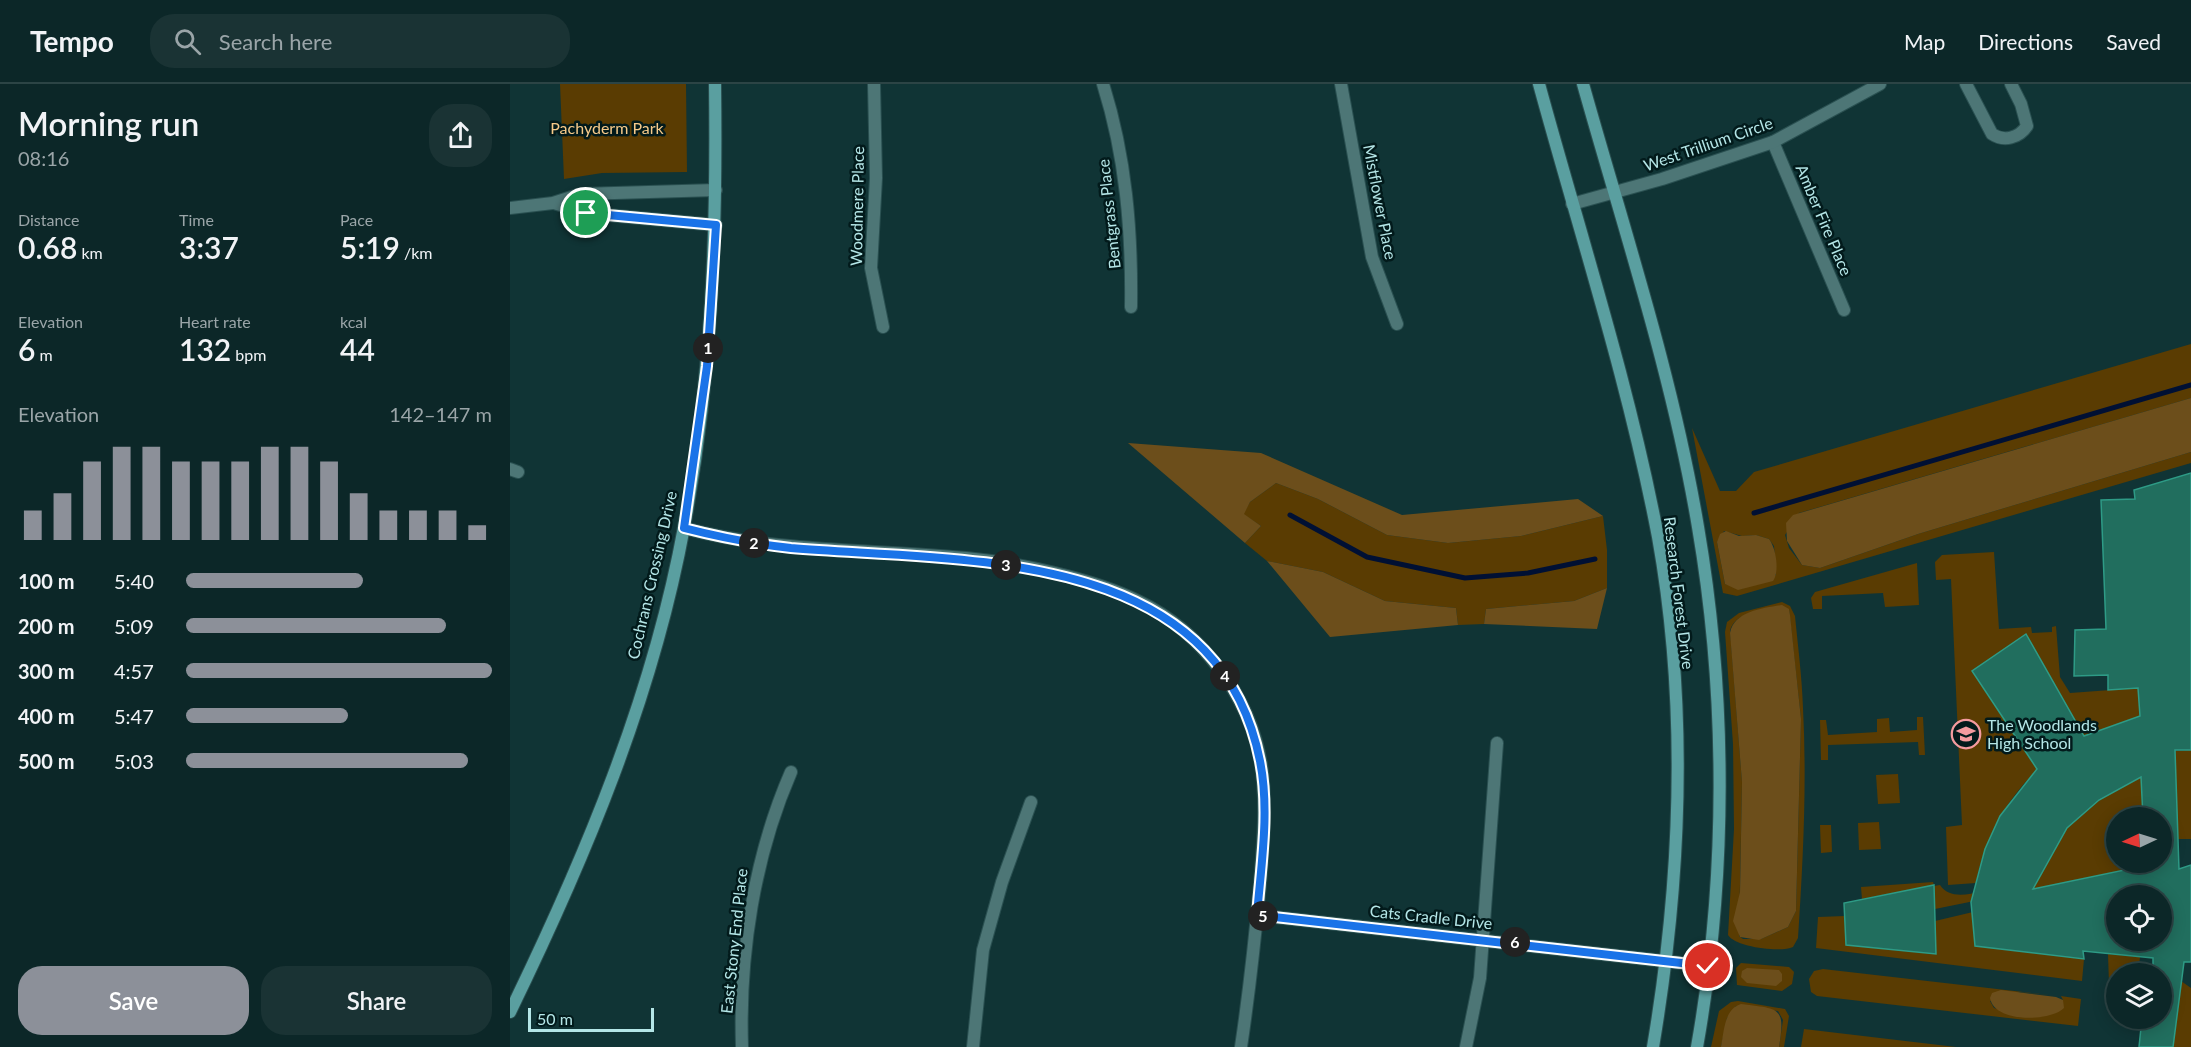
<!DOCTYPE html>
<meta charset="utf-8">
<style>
body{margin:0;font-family:Lato,sans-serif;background:#1a3334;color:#f1f3f6;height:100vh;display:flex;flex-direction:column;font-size:22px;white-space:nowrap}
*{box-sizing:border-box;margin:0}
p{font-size:20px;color:#9aa5a8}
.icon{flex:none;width:33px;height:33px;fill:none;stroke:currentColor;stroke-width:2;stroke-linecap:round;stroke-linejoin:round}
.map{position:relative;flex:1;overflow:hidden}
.sheet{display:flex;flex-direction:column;background:#0c2728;width:510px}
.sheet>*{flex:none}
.needle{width:39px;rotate:266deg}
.fabs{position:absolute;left:1596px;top:723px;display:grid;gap:12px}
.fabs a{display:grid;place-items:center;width:66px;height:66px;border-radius:50%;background:#0c2728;box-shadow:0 3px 15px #0003,0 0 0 2px #2c4445;font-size:30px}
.scale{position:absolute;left:18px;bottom:15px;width:126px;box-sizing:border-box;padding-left:6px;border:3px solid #b4e6e7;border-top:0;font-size:16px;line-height:21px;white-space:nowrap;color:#b4e6e7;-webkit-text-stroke:4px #021a1b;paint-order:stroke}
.pin{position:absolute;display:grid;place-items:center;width:51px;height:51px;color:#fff;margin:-26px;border:3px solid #fff;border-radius:50%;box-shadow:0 2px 6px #0007}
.km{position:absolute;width:30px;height:30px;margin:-15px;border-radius:50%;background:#222;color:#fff;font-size:16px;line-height:30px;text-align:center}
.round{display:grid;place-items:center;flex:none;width:63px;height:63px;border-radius:24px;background:#1a3334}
.headline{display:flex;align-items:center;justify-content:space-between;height:102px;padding:0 18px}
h1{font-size:33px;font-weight:600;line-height:45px}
.figures{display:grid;grid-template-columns:repeat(3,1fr);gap:9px;height:102px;padding:6px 18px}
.figures div{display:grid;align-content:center}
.figures b{font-size:30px;font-weight:600}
.figures small{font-size:16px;font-weight:400}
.figures p{font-size:16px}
.chart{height:168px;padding:12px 18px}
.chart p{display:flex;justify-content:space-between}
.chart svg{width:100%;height:108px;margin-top:6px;stroke:#8c9099;stroke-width:6}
.button{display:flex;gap:12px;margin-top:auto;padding:12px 18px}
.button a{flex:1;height:69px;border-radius:24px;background:#8c9099;color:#fff;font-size:24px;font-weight:600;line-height:69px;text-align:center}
.button a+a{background:#1a3334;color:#f1f3f6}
ul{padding:0 18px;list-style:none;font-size:20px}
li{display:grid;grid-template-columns:96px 72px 1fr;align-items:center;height:45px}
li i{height:15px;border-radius:8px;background:#8c9099}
header{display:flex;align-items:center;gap:36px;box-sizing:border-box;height:84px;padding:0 30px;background:#0c2728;border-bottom:2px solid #2c4445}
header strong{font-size:28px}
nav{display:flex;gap:33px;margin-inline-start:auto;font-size:21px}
.search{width:420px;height:54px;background:#1a3334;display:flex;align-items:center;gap:15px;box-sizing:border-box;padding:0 21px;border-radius:24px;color:#9aa5a8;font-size:22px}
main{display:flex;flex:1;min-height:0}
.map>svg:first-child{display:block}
.green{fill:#5a3c02;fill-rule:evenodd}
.forest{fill:#6c4e1b}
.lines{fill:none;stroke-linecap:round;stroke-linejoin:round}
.stream{stroke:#001034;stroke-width:5}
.building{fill:#216e5e;stroke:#2e9b86;stroke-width:1.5;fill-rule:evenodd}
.street-casing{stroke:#2a5051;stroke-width:14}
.secondary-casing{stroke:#2a5051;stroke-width:14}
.street{stroke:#4d7676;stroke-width:12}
.secondary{stroke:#5a9fa0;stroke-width:12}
.route-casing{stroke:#fff;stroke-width:12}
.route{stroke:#1a73e8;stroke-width:8}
.labels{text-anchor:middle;stroke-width:5;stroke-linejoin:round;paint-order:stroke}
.park-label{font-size:16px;fill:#f6ca8a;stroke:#021a1b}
.street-label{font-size:16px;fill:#b4e6e7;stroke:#021a1b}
.poi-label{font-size:16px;fill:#b4e6e7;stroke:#021a1b;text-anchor:start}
</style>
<header>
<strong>Tempo</strong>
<div class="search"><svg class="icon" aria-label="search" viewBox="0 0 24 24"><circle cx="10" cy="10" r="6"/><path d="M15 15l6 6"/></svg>Search here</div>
<nav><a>Map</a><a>Directions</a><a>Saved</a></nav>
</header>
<main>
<section class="sheet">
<div class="headline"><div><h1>Morning run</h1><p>08:16</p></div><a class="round"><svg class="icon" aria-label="share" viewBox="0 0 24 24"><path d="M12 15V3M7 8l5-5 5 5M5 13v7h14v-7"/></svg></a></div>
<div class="figures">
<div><p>Distance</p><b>0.68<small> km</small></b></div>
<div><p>Time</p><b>3:37</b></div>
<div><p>Pace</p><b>5:19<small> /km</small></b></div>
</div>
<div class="figures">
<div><p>Elevation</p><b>6<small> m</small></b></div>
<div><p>Heart rate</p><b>132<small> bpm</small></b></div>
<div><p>kcal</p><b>44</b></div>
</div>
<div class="chart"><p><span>Elevation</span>142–147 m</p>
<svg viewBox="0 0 160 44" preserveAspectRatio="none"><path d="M5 44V32M15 44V25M25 44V12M35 44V6M45 44V6M55 44V12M65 44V12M75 44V12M85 44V6M95 44V6M105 44V12M115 44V25M125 44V32M135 44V32M145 44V32M155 44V38"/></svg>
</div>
<ul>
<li><b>100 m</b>5:40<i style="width:58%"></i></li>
<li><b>200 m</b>5:09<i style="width:85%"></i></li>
<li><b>300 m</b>4:57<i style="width:100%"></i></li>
<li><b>400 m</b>5:47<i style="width:53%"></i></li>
<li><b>500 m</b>5:03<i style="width:92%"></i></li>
</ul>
<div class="button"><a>Save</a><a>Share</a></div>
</section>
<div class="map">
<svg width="1681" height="963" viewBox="0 0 1681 963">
<rect width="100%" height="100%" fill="#103435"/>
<g class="green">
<polygon points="50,0 176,0 177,88 92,89 54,95"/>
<path d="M1681 260V314L1289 429 1275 451 1279 464 1292 481 1310 484 1408 450 1681 368V379L1227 512 1213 509 1182 344 1210 407H1226L1244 388ZM1214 447 1232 452 1246 451 1259 455 1264 462 1266 491 1231 505 1215 500 1207 458Z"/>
<polygon points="766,399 808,415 877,451 938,459 1011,452 1093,432 1097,466 1097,504 1064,517 976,525 974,540 948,541 946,524 875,517 813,488 757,477 735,459 751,442 733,430 740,418"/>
<path d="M1484 468 1489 545 1521 543 1522 549 1542 548V543L1546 542 1550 593 1560 609 1628 604 1630 632 1574 652 1516 551 1462 587 1518 672 1534 680C1498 711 1475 753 1466 799L1438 801 1436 743 1452 741 1441 495 1426 496 1425 478 1432 471Z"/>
<polygon points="1407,479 1409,521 1375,523 1373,509 1312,512 1312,525 1303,525 1301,514 1305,508"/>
<path d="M1272 518 1280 522 1285 532C1288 563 1292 593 1293 624 1297 701 1293 778 1288 854L1283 863C1271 869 1225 863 1218 851L1224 745 1223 660 1215 548 1217 538 1229 529ZM1279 525 1291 635 1286 827 1278 843 1251 855H1233L1229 852 1232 698 1220 546C1228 524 1259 527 1279 525Z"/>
<polygon points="1407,633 1413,633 1415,671 1409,671 1408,658 1318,661 1318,676 1311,676 1310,636 1316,636 1318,651 1367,648 1367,635 1379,634 1380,648 1407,646"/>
<polygon points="1681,666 1681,755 1667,755 1665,667"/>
<polygon points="1631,672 1633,733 1606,734 1606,778 1634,779 1634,782 1503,809 1557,744"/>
<polygon points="1388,690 1390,719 1368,720 1366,691"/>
<polygon points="1369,738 1371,765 1349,766 1348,739"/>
<polygon points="1310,741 1321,741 1322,768 1311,769"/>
<polygon points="1423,798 1424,801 1352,815 1351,803"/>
<path d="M1430 801C1442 820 1473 806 1491 802L1489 812 1425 825 1424 802Z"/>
<polygon points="1463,828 1465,862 1574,875 1572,897 1306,864 1308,833 1335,832 1337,861 1426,870 1425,837"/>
<polygon points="1598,870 1630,873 1628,889 1606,890 1606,901 1599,900"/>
<polygon points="1231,879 1279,883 1284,888 1282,900 1272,907 1227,901 1226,884"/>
<path d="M1313 885 1547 912 1510 908 1480 917 1484 924C1517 932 1527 942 1553 916L1551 912 1571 915 1568 942 1307 912 1301 908 1299 895 1304 887Z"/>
<polygon points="1671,897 1681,904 1681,963 1663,963"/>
<polygon points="1228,917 1275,925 1279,932 1274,963 1269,963 1273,936 1268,927 1226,922 1217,934 1211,963 1201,963 1209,927 1221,918"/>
<polygon points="1294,945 1446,963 1291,963"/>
</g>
<g class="forest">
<polygon points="1681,314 1681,368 1408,450 1310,484 1292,481 1277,457 1276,439 1283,431"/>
<polygon points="618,359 751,369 892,431 1068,415 1093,432 1011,452 938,459 877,451 808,415 766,399 740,418 734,430 751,442 735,459"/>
<path d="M1216 447 1229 452 1246 451 1259 455C1266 464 1270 488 1263 497L1228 506 1215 500 1207 458 1210 450Z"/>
<polygon points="757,477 813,488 875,517 946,524 948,541 820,553"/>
<polygon points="1097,504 1087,545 974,540 976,525 1064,517"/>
<path d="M1272 521 1279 525 1280 531 1291 635 1286 827 1278 843 1249 856 1230 853 1223 837 1230 808 1232 698 1220 549C1224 527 1254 524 1272 521Z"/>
<polygon points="1237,884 1269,886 1272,890 1272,897 1266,902 1237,899 1231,893 1232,887"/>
<path d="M1491 906 1546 913 1553 916 1554 924C1540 938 1484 939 1480 914L1482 909Z"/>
<path d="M1231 920C1269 925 1276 922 1269 963H1211C1214 948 1214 925 1231 920Z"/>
</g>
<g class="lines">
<g class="stream">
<polyline points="1244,429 1681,301"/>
<polyline points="780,431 857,473 955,494 1018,489 1085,475"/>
</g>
</g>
<g class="building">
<path d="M1681 389V666H1665L1669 785 1681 781V878H1674L1663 963H1629L1632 934H1652V890H1643V874L1573 867 1574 875 1465 862 1461 818 1475 765 1490 732 1527 685 1462 587 1516 550 1574 652 1630 632 1628 604 1598 606V591L1564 592 1565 546 1596 545 1591 416 1625 415 1624 406ZM1631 693 1633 734H1652V778H1634V782L1523 805 1557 744 1589 716ZM1606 812H1652V856H1606Z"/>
<polygon points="1424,801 1426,870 1336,861 1334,819"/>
</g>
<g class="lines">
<g class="street-casing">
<g id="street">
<polyline points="364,0 366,94 361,184 373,243"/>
<path d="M593 0C616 73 622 147 621 223"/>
<polyline points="831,0 862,173 887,240"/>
<path d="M1456 0 1482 50C1494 58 1509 54 1517 42L1511 20 1501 0"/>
<polyline points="1263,58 1334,226"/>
<polyline points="44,119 76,129 206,141"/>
<polyline points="1062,120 1152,95 1263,58 1370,0"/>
<polyline points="0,124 43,119 71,110 206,106"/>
<polyline points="0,385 8,388"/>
<path d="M174 444C267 469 361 465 456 474 507 479 582 494 628 517 691 547 740 612 751 680 757 720 753 760 750 800 745 855 739 909 731 963"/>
<polyline points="747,831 1198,882"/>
<path d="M232 963C229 871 244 773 281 688"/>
<polyline points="463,963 473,866 492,798 521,718"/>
<polyline points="956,963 970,894 987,659"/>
</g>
</g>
<g class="secondary-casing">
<g id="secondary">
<path d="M1029 0C1070 150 1119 300 1148 453 1178 620 1171 797 1143 963"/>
<path d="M1073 0C1114 146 1163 293 1188 443 1217 612 1217 794 1187 963"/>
<path d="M0 928C75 774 143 612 174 443 202 294 207 151 205 0"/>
</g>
</g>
<use href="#street" class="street"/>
<use href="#secondary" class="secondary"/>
</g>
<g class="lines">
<g class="route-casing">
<path id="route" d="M76 129 206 141 197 282 174 444C209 453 244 460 281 464 450 478 707 461 750 677 760 727 751 781 747 831L1198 882"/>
</g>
<use href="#route" class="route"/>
</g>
<defs>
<g id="school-ring" transform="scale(1.5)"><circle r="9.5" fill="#021a1b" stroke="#f49b9f" stroke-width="1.5"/><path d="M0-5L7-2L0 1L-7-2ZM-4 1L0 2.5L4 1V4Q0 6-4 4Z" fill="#f49b9f"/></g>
</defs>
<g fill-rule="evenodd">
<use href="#school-ring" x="1456" y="650"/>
</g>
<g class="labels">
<g class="park-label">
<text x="97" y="50">Pachyderm Park</text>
</g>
<g class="street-label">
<text transform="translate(1198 60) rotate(-19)" y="6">West Trillium Circle</text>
<text transform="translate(870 118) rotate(79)" y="6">Mistflower Place</text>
<text transform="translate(347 122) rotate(-89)" y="6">Woodmere Place</text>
<text transform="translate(599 130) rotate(-96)" y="6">Bentgrass Place</text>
<text transform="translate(1314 136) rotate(67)" y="6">Amber Fire Place</text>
<text transform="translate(142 491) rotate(-77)" y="6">Cochrans Crossing Drive</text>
<text transform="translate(1169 509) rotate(83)" y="6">Research Forest Drive</text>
<text transform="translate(921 833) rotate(6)" y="6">Cats Cradle Drive</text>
<text transform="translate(224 857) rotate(-84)" y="6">East Stony End Place</text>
</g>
<g class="poi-label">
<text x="1477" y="647">The Woodlands<tspan x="1477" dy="18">High School</tspan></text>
</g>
</g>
</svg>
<div class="fabs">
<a><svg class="needle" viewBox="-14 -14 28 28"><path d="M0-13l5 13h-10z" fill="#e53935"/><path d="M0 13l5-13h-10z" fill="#9aa5a8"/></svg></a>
<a><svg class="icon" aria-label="locate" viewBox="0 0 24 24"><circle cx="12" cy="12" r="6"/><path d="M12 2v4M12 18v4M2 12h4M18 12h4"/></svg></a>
<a><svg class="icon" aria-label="layers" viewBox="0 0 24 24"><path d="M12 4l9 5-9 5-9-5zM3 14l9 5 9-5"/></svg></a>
</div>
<div class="scale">50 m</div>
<div class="pin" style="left:76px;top:129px;background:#1e9e55"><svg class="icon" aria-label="arrive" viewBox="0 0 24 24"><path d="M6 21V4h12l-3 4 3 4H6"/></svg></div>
<div class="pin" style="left:1198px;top:882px;background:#d93025"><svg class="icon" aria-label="check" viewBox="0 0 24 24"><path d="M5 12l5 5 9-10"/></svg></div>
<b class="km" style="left:198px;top:264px">1</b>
<b class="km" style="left:244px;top:459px">2</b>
<b class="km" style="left:496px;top:481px">3</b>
<b class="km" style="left:715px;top:592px">4</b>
<b class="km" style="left:753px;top:832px">5</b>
<b class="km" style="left:1005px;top:858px">6</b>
</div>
</main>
